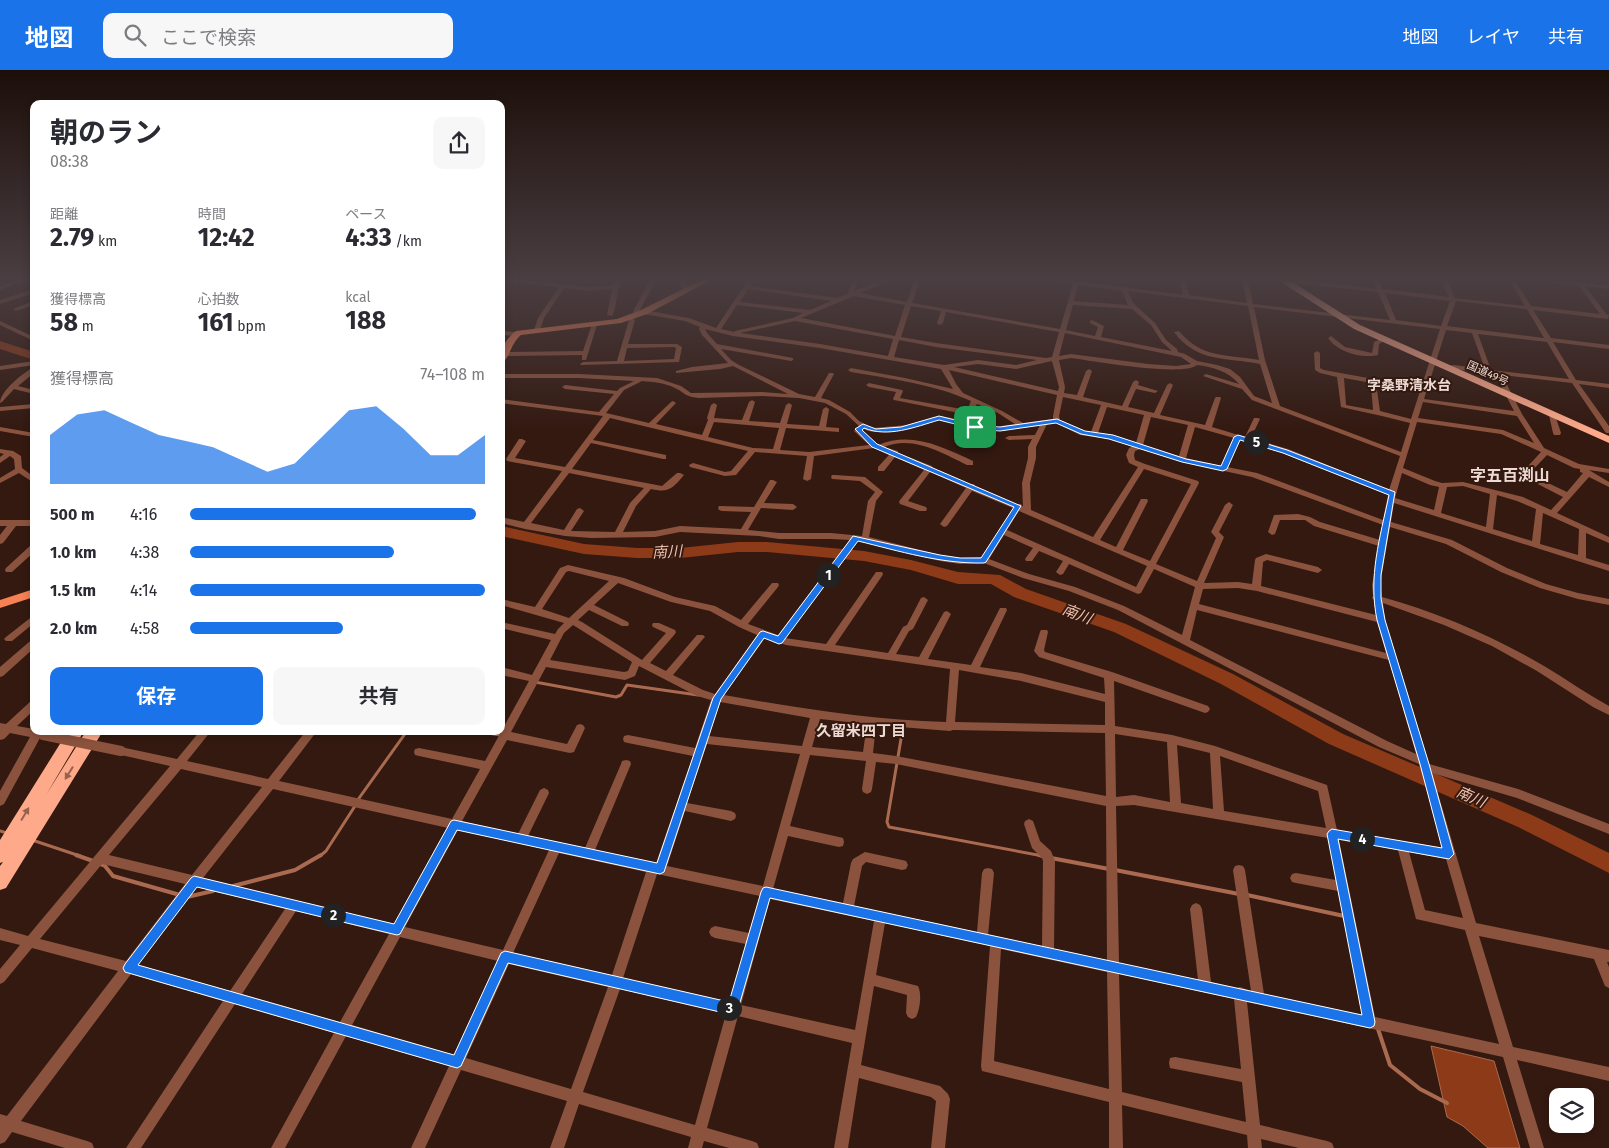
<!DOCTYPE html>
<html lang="ja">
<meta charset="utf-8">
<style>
body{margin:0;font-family:"Fira Sans","Noto Sans JP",sans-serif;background:#f7f7f7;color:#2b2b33;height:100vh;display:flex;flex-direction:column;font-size:19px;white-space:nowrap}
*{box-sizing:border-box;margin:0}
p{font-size:16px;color:#7c7c81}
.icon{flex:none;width:28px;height:28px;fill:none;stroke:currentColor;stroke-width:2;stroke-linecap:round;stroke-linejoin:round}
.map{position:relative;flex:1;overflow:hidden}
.drawer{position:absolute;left:30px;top:30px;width:475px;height:635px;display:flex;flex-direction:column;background:#fff;border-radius:10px;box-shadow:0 2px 8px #0003}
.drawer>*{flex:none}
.buttons{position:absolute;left:1549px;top:1018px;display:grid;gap:10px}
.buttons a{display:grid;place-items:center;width:45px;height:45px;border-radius:10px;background:#fff;box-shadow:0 2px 8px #0003;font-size:25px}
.pin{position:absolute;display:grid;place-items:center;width:42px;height:42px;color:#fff;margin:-21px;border-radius:10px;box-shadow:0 2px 8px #0006}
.km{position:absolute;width:25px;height:25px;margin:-12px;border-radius:50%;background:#222;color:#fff;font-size:14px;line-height:25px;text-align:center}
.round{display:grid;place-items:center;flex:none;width:52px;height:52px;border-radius:10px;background:#f7f7f7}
.headline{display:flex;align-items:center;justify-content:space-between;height:85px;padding:0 20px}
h1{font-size:28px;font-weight:700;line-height:38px}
.figures{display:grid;grid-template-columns:repeat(3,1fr);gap:8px;height:85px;padding:5px 20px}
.figures div{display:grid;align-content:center}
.figures b{font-size:25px;font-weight:700}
.figures small{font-size:14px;font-weight:400}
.figures p{font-size:14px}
.chart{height:140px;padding:10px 20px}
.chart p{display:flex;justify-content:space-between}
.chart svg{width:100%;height:90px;margin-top:5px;fill:#1a73e8;opacity:.7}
.button{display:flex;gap:10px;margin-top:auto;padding:10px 20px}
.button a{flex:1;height:58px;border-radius:10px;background:#1a73e8;color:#fff;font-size:20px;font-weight:700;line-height:58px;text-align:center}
.button a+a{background:#f7f7f7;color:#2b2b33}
ul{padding:0 20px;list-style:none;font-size:16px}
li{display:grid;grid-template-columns:80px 60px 1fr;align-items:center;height:38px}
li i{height:12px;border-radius:6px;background:#1a73e8}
header{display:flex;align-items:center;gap:30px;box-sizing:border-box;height:70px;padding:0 25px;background:#1a73e8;color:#fff}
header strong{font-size:24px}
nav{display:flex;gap:28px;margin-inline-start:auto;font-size:18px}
.search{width:350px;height:45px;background:#f7f7f7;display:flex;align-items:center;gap:12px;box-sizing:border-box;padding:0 18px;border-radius:10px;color:#7c7c81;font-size:19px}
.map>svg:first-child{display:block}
.water{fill:#8d3a18;stroke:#aa6a50}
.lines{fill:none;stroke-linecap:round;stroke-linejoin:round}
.stream-far1{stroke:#aa6a50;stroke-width:3}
.stream{stroke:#aa6a50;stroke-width:4}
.river{fill:#8d3a18;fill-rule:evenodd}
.minor{fill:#8b533e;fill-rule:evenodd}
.major{fill:#f58155;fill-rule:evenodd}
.highway{fill:#fda98a;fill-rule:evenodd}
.minor-bridge{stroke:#8b533e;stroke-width:10}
.oneway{fill:#98614d}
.route{fill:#1a73e8;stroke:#fff;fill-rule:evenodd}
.labels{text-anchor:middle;stroke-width:4;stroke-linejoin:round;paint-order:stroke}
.far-street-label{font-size:11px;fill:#ecdad3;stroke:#331910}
.far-quarter-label{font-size:14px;font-weight:bold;fill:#ecdad3;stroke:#331910}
.water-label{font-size:15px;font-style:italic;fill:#f1c1af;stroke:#331910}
.neighbourhood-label{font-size:15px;font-weight:bold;fill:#ecdad3;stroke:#331910}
.quarter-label{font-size:16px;font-weight:bold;fill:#ecdad3;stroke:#331910}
</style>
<header>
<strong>地図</strong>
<div class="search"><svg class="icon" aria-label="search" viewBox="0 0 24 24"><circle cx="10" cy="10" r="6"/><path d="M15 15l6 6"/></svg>ここで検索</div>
<nav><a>地図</a><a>レイヤ</a><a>共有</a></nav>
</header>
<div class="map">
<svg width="1609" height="1078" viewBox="0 0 1609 1078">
<rect width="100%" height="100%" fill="#331910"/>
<polygon class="water" points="1431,976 1494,991 1520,1078 1488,1078 1463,1056 1447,1047"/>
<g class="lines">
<g class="stream-far1">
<polyline points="535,612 616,627 621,625 627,615 698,625"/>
<polyline points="896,657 903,657 887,752 889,757 1043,786"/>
<polyline points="475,661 500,665"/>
<polyline points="357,731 407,661"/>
<polyline points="0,761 7,763"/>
<polyline points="32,770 80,786"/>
<polyline points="320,786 326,781 355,736"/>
</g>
<g class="stream">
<polyline points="76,785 93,791"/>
<polyline points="1039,785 1043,786"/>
<polyline points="1051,788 1109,799"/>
<polyline points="100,794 105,796 113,806 180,825"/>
<polyline points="1115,800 1239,824"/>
<polyline points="233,816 295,800 321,785"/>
<polyline points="1247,825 1344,846"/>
<polyline points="187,827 213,821"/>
<polyline points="1378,959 1390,995 1420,1019 1447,1033"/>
</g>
<g class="river">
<polygon points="0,271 34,282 34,290 0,279"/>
<polygon points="501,456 584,474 637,478 680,478 738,472 767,472 864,481 911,490 958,502 1000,505 1026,519 1126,554 1233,604 1343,664 1532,745 1609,783 1609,803 1518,757 1329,674 1221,614 1114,562 1014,527 991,514 958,514 911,500 864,491 767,482 738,482 680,488 637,488 584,484 501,466"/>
</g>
<g class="minor">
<polygon points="16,210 25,210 0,220 0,216"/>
<path d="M504 210H524L588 217 613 215 616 210H622C615 221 618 235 612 246L607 245 612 219 588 221 564 218 544 248 540 260 537 262 534 260 538 248 559 217 507 212Z"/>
<polygon points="650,210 656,210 641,238 639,242 641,244 636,245 633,242 635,238"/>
<polygon points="678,210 684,210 689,221 688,222 684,222"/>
<path d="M748 210H754L750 216 837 228 849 223 848 222 853 210H859L854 221 882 210H891L860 223 907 232 914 210H920L912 233 1060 259 1073 214 1050 210H1068L1183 225 1179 210H1185L1189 225 1247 233 1242 210H1248L1253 234 1390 250 1378 222 1285 212 1282 210H1302L1377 219 1373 210H1379L1383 219 1449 227 1441 210H1447L1455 228 1525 236 1509 210H1515L1531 236 1600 244 1579 216 1540 212 1537 210 1576 212 1579 210 1582 213 1609 215V219L1585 216 1607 245H1609L1608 249 1533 240 1551 268 1609 275V279L1553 272 1576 310 1609 314V318L1579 314 1609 356V363H1606L1572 313 1502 305 1522 344 1544 378 1579 394 1609 399V403L1589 400 1609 412V417L1589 407 1557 443 1609 467V473L1586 463V488L1609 495V501L1394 433 1391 452 1452 470 1507 498 1546 514 1578 523 1609 529V535L1578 529 1540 518 1501 502 1446 474 1390 457 1380 515 1382 527C1439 543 1493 566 1544 596 1566 609 1587 624 1609 636V645L1593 637 1537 601 1492 576 1444 555 1383 533 1385 550 1429 694 1518 719 1609 754V764L1517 728 1432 703 1476 853 1609 880V892H1607L1609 897V918L1605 916 1594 889 1479 866 1513 977 1609 997V1011L1517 990 1544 1078H1530L1503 987 1247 932 1260 1055 1327 1071 1332 1073 1334 1078H1299L1261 1069 1262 1078H1248L1247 1065 1122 1035 1123 1078H1109V1032L982 1001 981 996 990 876 885 853 876 905 918 916C922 924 920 939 916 947L912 949 908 947 906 943 907 925 874 916 861 995 940 1016 948 1024 950 1029 945 1078H931L936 1031 931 1027 859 1008 848 1078H834L852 973 738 946 707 1058 752 1071 757 1073 759 1078H729L704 1071 702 1078H688L691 1067 579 1034 564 1078H550L567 1031 461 1000 425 1078H411L449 996 346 966 285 1078H271L334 963 235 934 141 1078H126L223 931 131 904 21 1051 87 1071 92 1073 94 1078H65L12 1062 5 1072 0 1074V1044L7 1046 118 901 32 878 4 912 0 914V899L20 875 0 870V858L28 866 170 696 121 685 117 684 116 681 117 678 121 677 177 689 200 661H211L187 691 268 709 306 661H317L279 711 452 749 480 699 419 686 415 685 414 682 415 679 419 678 485 691 529 611 501 605V597L532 605 551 570 501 558V552L555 564 558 559 564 553 501 535V529L535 537 560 498 568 495 624 508 675 527 715 536 741 550 772 513H778L779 515 778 517 748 554 778 565 850 470 831 469H779L759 466 680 462 655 467 591 468 565 466 525 459 501 453V447L524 452 562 401 507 391 506 389 519 369H522L526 371 515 388 565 397 603 346 501 333V329L599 342 614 324 565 319 562 317 565 315 617 321 620 318 634 311 579 308H501V304H579L657 308 681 316 691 323 762 322 788 324 733 296 720 299 676 303V301L692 297 728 293 702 265 699 259 700 257 685 251 644 244 641 242 644 240 689 248 716 258ZM1078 215 1122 221 1128 235 1074 231ZM748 219 831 231 810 240 740 232ZM1128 221 1248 236 1259 290C1227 284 1202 289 1179 261L1174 262C1197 293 1226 287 1260 294L1272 333 1254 326 1240 307 1230 299 1217 295 1197 291 1185 284 1178 282 1177 279 1166 270 1155 253 1133 233ZM1385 223 1450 231 1441 256 1396 250ZM854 226 905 235 895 266 801 248ZM1456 231 1527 239 1544 268 1447 256ZM737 235 803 243 793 248 735 261 734 262 721 259ZM1073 235 1132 239 1151 255 1162 272 1172 281 1101 267 1104 256 1092 250 1090 251V253L1098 257 1095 266 1066 260ZM911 236 941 241 937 253 940 255 943 253 946 242 1059 262 1052 287 1046 288 936 273 901 267ZM1254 237 1440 259 1411 349 1380 341 1376 313 1368 308 1324 300 1320 298V283L1317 281 1314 283 1315 300 1320 303 1337 307 1341 337 1382 346 1410 353 1401 382 1280 336 1265 290ZM795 251 893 269 888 286 820 274 740 263ZM705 259 733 266 820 278 941 299 953 319 905 308 851 298 848 300 851 302C891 309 934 314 971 331L967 340 900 328 903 321 902 320 869 313 866 315 869 317 896 322 893 329 894 330 969 345 971 344 977 334 998 343 1015 354 995 357 974 355 952 348 939 346 908 355 872 358 859 351 850 342 829 330 821 328 834 304 833 303H829L815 327 799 324 739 295 731 290 721 279 791 291 793 290V288L717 274 707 263ZM1446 260 1472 263 1485 299 1454 295 1444 297V299H1454L1495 304 1514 341 1424 329ZM1065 263 1181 287 1191 294 1176 296 1148 294 1071 284 1059 286ZM1478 264 1547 272 1569 309 1491 300ZM899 270 936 277 1037 290 1016 295 978 290 944 295 894 287ZM1071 288C1092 291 1184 307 1197 295 1213 297 1228 301 1239 314L1206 304 1203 306 1242 319 1252 330 1400 386 1389 420 1288 379 1251 368 1260 349 1258 348H1254L1245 367 1212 357 1221 328 1220 327H1216L1215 328 1205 355 1160 345 1173 315 1170 313 1167 315 1154 343 1128 337 1136 319 1155 323 1158 321 1138 315 1139 312 1136 310 1133 312 1122 336 1083 327 1092 301 1089 299 1086 301 1077 325 1064 323 1065 317 1059 290ZM1052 291 1059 317 1058 321 954 297 978 294 1016 299ZM949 300 1057 325 1053 346V349L1023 353 1002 341 963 323 956 314ZM1344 308 1366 312 1371 315 1373 340 1346 335ZM642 311C654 312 665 313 675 318 686 323 683 326 698 328L762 326 799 328 825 333 846 344 859 356 854 361 869 375 809 382 780 380 786 358 839 362V358L826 357 829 339 826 337 823 339 819 356 787 354 792 335 789 333 786 335 780 353 749 351 755 332 752 330 749 332 742 350 714 348 717 335 714 333 711 335 707 348 708 350 702 365 656 354 675 334 676 333 673 331 671 332 649 353 606 343 624 320ZM1063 327 1101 335 1091 362 1085 361 1060 350 1059 346ZM1423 332 1517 346 1534 373 1503 360 1418 348ZM1107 337 1144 345 1136 373 1113 365 1098 363ZM1151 347 1188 355 1179 386 1143 375ZM610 348 748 381 731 401 725 402 693 393 689 395 690 397 725 406 736 405 755 382 807 386 803 409 807 411 811 409 814 386 874 378 889 385 878 397V401H884L895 387 924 400 900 430 899 432 900 434 920 441H926L927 439 926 437 908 431 930 402 966 418 940 454 944 457 947 456 972 421 1013 438 982 487 960 488 940 485 869 467 876 431 883 422 865 407 835 405H832L831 407 832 409 860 411 875 422 868 431 862 466 831 463H779L748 460 761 438 793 440 797 437 793 434 764 433 777 412 773 410H770L754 437 719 436 718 438 719 440 722 441 751 442 741 459 680 456 655 461 623 462 636 436 651 419C669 423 672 419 684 405L680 403H677L662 416 572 399 591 373 663 389H666V385L593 370ZM939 350 949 351 970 358 966 363 967 367 987 373H990V369L974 364 977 359 995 361 1040 355 1035 365 1009 366 1005 368 1009 370 1032 369 1028 377V388L1022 413 1023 437 1021 434H1016L975 416 974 414H970L933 398 932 396 898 383V381L884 377C913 365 942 383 967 395H973V391C942 377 912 361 878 375L862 361 864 359C880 368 922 355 939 350ZM714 352 779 358 773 379 753 378 708 367ZM1417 352 1501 364 1541 382 1520 405 1563 427 1551 440 1523 427 1463 412 1442 413 1435 411 1403 398ZM1056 353 1080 365 1109 369 1133 376 1129 378 1126 385 1129 393 1138 397 1093 467 1031 440 1030 413 1036 388V377L1047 354ZM1195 357 1234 368 1221 396 1186 388ZM1240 370 1282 383 1388 425 1383 450 1257 403 1227 397ZM1140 379 1182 392 1252 407 1383 455 1380 470 1320 452 1310 447 1298 444 1274 445 1268 462 1272 465 1275 464 1280 450H1305L1314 456 1379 476 1372 515 1373 526 1372 528 1374 530 1376 545 1261 516 1263 492 1267 490 1318 503 1322 500 1318 497 1266 484 1256 488 1255 490 1252 514 1238 512 1204 513 1224 467 1219 462 1233 435 1229 432 1225 435 1211 462 1216 468 1197 511 1156 494 1199 413 1198 411 1145 394 1135 390 1134 385 1135 381ZM1547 385 1574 398 1580 399V402L1583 403 1567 422 1529 404ZM1144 399 1191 414 1150 491 1123 480 1148 431 1147 429H1141L1116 477 1100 470ZM569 403 644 418 630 433 615 462 571 461 584 441 580 438 577 439 564 460 531 453ZM1402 403 1430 415 1439 417 1434 440 1395 428ZM1463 416 1490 424 1486 457 1441 443 1447 417ZM1497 425 1517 431 1536 439 1532 471 1493 459ZM1019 441 1147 496 1136 517 1007 460ZM1543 443 1579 459 1578 485 1540 474ZM1004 465 1033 478 1025 489 1026 491H1032L1039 481 1063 491 1056 502 1060 505 1063 504 1069 494 1138 524 1141 523 1154 499 1195 517 1182 565 1124 536 1075 517 1029 504 989 489ZM858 471 940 491 960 494 984 493 1023 508 1069 521 1118 540 1379 677 1419 694 1443 778 1337 760 1327 715 1215 676 1172 665 1115 656 1114 611 1205 643 1208 642 1210 639 1208 636 1112 602 1045 582 1044 580 1048 562 1047 560H1041L1040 562 1034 581 1039 587 1104 608 1105 624 1021 603 980 597 1007 540 1006 538H1000L971 595 928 589 951 544 947 541 944 542 919 587 896 584 909 561 913 559 928 530 924 527 921 528 907 555 903 557 888 583 835 575 882 506 883 504 882 502H876L826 574 785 568ZM569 501 609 511 569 548 542 539 566 502ZM618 513 671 532 710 541 739 557 757 565 715 624 703 620 673 605 703 569 705 567 703 565H697L666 601 650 593 675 564 676 562 675 560 659 553H653L652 555 653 557 666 563 642 590 582 552 578 550 589 540 622 556H628L629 554 628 552 594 535ZM1238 518 1257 521 1377 552 1386 583 1199 534 1203 519ZM1197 540 1389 590 1416 684 1387 671 1190 570ZM573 555 632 592 628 601 624 602 550 590 564 563ZM765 568 786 575 950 599 946 652C871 650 798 638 724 625ZM639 596 697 626 711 630 695 678 628 665 624 666 623 669 624 672 628 673 693 686 656 793 595 780 631 694 630 691 626 690 622 691 621 694 585 778 528 766 549 723 548 720 544 718 540 720 518 764 462 751 507 670 570 683 574 682 585 658 583 655 580 654 577 655 567 674 511 662 546 597 625 610 635 606ZM959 600 1021 611 1105 632V655L955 652ZM720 632 810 648 802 676 709 666ZM820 649 867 654 863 682 812 677ZM876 655 950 661 953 660 1105 663 1106 726 896 686 873 683ZM1115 664 1167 672 1170 732 1134 725 1116 727ZM707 674 800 684 763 816 667 796 685 741 731 751 735 749 736 746 735 743 731 741 687 733ZM1177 675 1210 683 1213 739 1181 733ZM810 685 866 691 862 719 863 722 867 724 871 722 872 719 876 692 896 694 1106 736 1107 890 1054 879 1055 791 1051 781 1040 771 1033 751 1029 749 1025 751 1024 754 1032 778 1042 788 1043 791 1042 876 988 865 994 803 992 799 988 798 984 799 982 803 977 862 854 836 862 796 866 792 902 800 906 799 908 795 906 791 902 790 865 782 853 789 851 793 843 833 773 819 788 766 839 777 843 776 844 772 843 768 839 767 790 756ZM1220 686 1318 721 1326 758 1224 741ZM181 699 262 717 192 805 109 785ZM273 719 448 758 394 854 203 808ZM1134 735 1328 768 1336 810 1296 803 1292 804 1290 808 1292 812 1296 813 1338 821 1362 945 1264 924 1245 800 1243 796 1239 795 1235 796 1233 800 1251 921 1240 917 1237 918 1211 912 1202 839 1200 835 1196 833 1192 835 1190 839 1198 910 1119 893 1116 736ZM458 760 549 780 503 880 405 857ZM1339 770 1398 780 1416 849 1465 860 1499 974 1375 947ZM1409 782 1446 789 1463 848 1425 840ZM559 783 646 802 612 905 513 883ZM102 794 185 814 126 891 40 869ZM657 804 760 826 749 863 715 856 711 858 709 862 711 866 715 868 746 874 730 932 623 908ZM196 817 285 839 230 921 138 895ZM770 829 874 851 855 960 741 935ZM296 841 389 864 340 952 242 924ZM400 867 498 891 454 985 352 955ZM1001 879 1107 902 1109 1019 994 991ZM509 894 608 917 571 1019 466 988ZM1119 904 1234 929 1241 999 1175 987 1170 988 1169 993 1170 998 1175 999 1242 1012 1246 1052 1122 1022ZM620 919 726 944 695 1055 583 1022Z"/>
<polygon points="34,219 34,223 0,234 0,230"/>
<polygon points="34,231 34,235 16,241 13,239"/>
<path d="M630 245 632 246 635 250 628 274H677L682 277 679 292 581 295 580 294 583 292 617 291 629 250 627 247ZM674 277 676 278 674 289 624 291 627 278Z"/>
<polygon points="0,251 34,267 34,271 0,255"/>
<polygon points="592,254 597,255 586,290 582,290 582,285 504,286 501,285 502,283 504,282 583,281"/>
<polygon points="501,261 517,262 520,264 517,266 501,265"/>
<path d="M1331 266 1345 277 1372 283 1374 272 1383 268 1386 270 1379 274 1378 285C1363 289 1337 282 1328 268Z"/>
<polygon points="34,291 34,295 0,300 0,296"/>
<path d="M34 297V303L18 316 34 320V324L14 319 2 332 0 333C0 321 23 303 34 297Z"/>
<polygon points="34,334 34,338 0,341 0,337"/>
<polygon points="1552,343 1555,345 1561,363 1560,365 1554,365 1553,363 1549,345"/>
<polygon points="0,357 34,363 34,367 0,361"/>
<polygon points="0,379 13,381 21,386 22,398 34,407 34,413 19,403 0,413 0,408 15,399 14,389 10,386 0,393 0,387 4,384 0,383"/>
<polygon points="0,450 34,450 34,456 16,456 3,473 0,474 0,465 7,456 0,456"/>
<polygon points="34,474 34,482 12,502 6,502 5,500 6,498 31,475"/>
<polygon points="34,545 34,553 12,571 6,571 4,569 6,567"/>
<polygon points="32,571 34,571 34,578 3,606 0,607 0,597 29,572"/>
<polygon points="34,630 34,640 17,656 34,659 34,661 47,662 48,665 47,668 40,668 4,734 0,736 0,721 30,667 10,663 4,669 0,670 0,653 6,654 31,631"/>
</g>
<g class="major">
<path d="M701 210H711L647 244 621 253 521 265C510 274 510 289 501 293 501 278 504 271 516 261L617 249 641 240Z"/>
<polygon points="34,519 34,527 0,538 0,530"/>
</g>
<g class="highway">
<polygon points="1278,210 1289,210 1360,255 1609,366 1609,373 1354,259"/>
<polygon points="68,661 84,661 46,725 86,661 103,661 6,818 0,820 0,796 3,792 0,793 0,770"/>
</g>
<polyline class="minor-bridge" points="43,665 121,681"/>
</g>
<defs><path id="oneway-solid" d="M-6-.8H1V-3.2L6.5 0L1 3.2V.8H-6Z" transform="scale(1.25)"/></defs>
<g class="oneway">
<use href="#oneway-solid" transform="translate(69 703) rotate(122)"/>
<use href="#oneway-solid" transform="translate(25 744) rotate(-59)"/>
</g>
<linearGradient id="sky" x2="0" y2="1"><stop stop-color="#1c0e09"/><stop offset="0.58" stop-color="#4a3e42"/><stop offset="1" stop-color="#4a3e42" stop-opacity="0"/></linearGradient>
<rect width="1609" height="361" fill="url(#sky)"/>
<path class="route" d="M939 346 975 355 1000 357 1057 349 1085 361 1113 365 1186 389 1221 396 1234 367 1238 365 1287 380 1395 422 1381 505V528L1385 550 1429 694 1454 784 1449 789 1338 769 1375 952 1374 956 1370 958 770 828 737 943 733 945 508 893 461 996 457 998 125 902 123 898 125 894 191 808 194 806 394 854 451 751 454 750 657 793 713 628 760 562 763 561 778 566 853 466 940 485 960 488H981L1014 437 872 377 855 359 863 354 876 359 901 357ZM939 350 975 359 1000 361 1056 353 1081 364 1109 369 1182 392 1223 401 1227 399 1240 370 1283 383 1389 425C1380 468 1368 506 1377 550L1420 694 1442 778 1332 759 1329 761 1327 764 1362 945 766 817 763 818 761 822 729 932 505 881 501 883 454 985 138 895 197 817 397 865 400 864 457 760 660 804 664 802 721 629 764 568 779 574 782 573 858 471C899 481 941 494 984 493L986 492 1021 436 877 374 862 360 864 358C888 368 915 357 939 350Z"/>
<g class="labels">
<g class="far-street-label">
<text transform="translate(1488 303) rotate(24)" y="4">国道49号</text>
</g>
<g class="far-quarter-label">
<text x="1409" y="320">字桑野清水台</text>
</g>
<g class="water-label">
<text transform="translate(667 482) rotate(-3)" y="5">南川</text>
<text transform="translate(1077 544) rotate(21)" y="5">南川</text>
<text transform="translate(1471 727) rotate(24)" y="5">南川</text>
</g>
<g class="neighbourhood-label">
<text x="861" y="666">久留米四丁目</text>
</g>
<g class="quarter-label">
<text x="1510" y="411">字五百渕山</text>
</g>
</g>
</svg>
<div class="buttons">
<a><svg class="icon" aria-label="layers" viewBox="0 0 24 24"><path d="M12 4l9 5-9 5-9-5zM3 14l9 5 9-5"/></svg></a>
</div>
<div class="pin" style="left:975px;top:357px;background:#1e9e55"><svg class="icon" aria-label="arrive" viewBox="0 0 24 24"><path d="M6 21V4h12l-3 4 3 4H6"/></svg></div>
<b class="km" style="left:828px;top:505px">1</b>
<b class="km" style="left:333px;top:845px">2</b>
<b class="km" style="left:729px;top:938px">3</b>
<b class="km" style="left:1362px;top:769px">4</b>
<b class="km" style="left:1256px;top:372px">5</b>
<section class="drawer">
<div class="headline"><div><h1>朝のラン</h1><p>08:38</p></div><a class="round"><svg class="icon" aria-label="share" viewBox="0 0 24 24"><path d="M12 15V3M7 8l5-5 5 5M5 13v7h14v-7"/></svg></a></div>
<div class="figures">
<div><p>距離</p><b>2.79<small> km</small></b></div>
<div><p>時間</p><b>12:42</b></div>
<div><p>ペース</p><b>4:33<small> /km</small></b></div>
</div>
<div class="figures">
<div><p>獲得標高</p><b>58<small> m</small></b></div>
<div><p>心拍数</p><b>161<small> bpm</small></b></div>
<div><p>kcal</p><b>188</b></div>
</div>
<div class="chart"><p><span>獲得標高</span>74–108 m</p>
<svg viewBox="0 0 160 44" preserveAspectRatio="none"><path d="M0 44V20L10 10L20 8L30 14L40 20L50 23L60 26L70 32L80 38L90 34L100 21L110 8L120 6L130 17L140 30L150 30L160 20V44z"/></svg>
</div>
<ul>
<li><b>500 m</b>4:16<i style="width:97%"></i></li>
<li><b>1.0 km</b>4:38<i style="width:69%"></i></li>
<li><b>1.5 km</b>4:14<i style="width:100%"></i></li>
<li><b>2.0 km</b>4:58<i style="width:52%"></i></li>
</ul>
<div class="button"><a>保存</a><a>共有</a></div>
</section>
</div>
